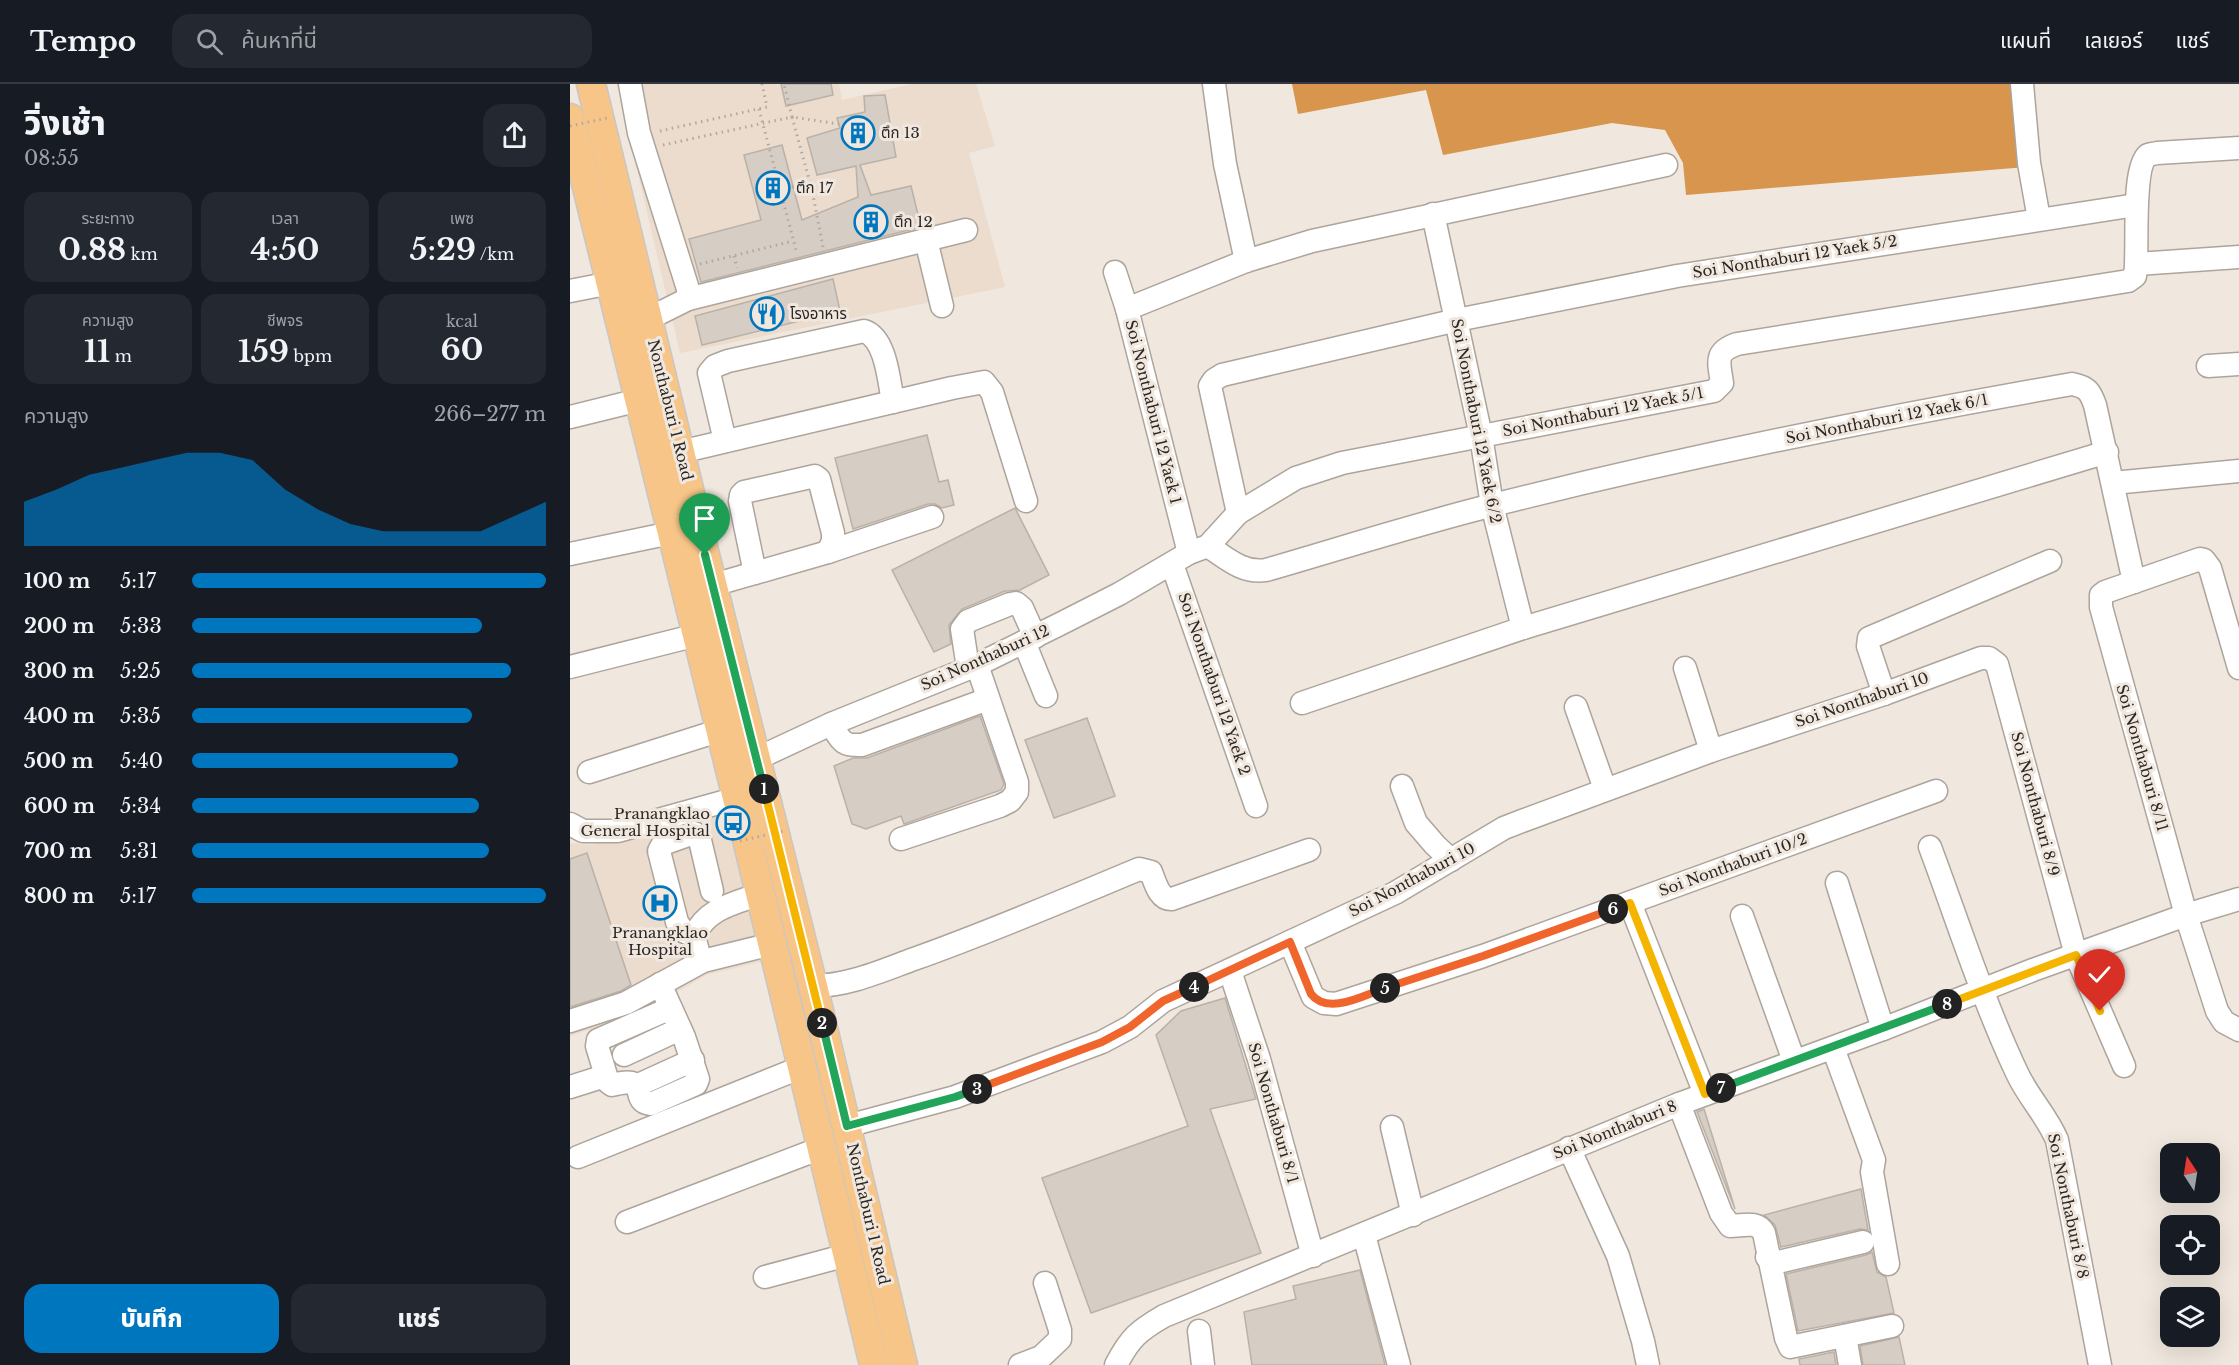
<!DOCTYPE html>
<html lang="th">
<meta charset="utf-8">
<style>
body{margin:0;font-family:"Libre Baskerville","Noto Sans Thai",serif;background:#242831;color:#f1f3f6;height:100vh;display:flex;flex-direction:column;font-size:22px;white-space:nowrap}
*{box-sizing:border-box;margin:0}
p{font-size:20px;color:#9ea1a6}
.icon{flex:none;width:33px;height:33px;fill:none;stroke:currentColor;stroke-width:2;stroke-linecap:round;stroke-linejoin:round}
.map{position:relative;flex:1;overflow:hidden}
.sheet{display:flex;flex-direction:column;background:#171b24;width:570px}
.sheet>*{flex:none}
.needle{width:39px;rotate:348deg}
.fabs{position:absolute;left:1590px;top:1059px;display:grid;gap:12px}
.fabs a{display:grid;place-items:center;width:60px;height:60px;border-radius:12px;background:#171b24;box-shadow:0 6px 24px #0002;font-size:30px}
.pin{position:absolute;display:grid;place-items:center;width:51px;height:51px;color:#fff;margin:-62px -26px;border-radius:50% 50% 50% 0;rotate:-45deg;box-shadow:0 0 6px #0007}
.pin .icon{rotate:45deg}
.km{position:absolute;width:30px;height:30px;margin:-15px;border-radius:50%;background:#222;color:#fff;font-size:16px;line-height:30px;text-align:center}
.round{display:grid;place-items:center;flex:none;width:63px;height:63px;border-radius:18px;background:#242831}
.head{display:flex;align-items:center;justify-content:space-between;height:102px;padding:0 24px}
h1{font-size:33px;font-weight:800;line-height:45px}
.stats{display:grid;grid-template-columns:repeat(3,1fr);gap:9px;height:102px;padding:6px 24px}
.stats div{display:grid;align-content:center;border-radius:15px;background:#242831;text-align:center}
.stats b{font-size:30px;font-weight:800}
.stats small{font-size:16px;font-weight:400}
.stats p{font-size:16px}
.chart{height:168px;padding:12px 24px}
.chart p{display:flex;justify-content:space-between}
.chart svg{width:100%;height:108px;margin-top:6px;fill:#0076bf;opacity:.7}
.button{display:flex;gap:12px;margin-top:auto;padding:12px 24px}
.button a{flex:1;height:69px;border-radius:18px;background:#0076bf;color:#fff;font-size:24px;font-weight:800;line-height:69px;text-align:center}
.button a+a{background:#242831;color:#f1f3f6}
ul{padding:0 24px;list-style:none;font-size:20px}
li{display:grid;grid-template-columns:96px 72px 1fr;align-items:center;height:45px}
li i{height:15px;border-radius:8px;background:#0076bf}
header{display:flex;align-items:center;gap:36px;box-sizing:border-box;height:84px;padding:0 30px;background:#171b24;border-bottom:2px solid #363941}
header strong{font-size:28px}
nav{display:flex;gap:33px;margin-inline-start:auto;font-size:21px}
.search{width:420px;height:54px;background:#242831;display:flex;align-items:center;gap:15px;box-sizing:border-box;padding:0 21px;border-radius:18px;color:#9ea1a6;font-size:22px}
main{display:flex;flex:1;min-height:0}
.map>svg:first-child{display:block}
.built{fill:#ebdccd}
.forest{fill:#d7954d}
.building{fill:#d6cdc4;stroke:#bab1a8;stroke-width:1.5}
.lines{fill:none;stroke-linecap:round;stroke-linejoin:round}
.minor-casing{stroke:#ada49b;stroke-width:25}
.major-casing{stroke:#c8c7c6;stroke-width:31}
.path{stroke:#b0a8a1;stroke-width:3;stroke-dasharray:1.5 4.5;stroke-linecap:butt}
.minor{stroke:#fff;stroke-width:22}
.major{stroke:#f7c587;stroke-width:28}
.path-bridge{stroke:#b0a8a1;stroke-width:3;stroke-dasharray:1.5 4.5;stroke-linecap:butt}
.split-1-casing{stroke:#fff;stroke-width:12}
.split-2-casing{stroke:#fff;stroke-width:12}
.split-3-casing{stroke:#fff;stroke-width:12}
.split-4-casing{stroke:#fff;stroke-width:12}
.split-5-casing{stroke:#fff;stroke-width:12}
.split-6-casing{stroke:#fff;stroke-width:12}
.split-7-casing{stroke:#fff;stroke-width:12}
.split-8-casing{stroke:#fff;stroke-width:12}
.split-9-casing{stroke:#fff;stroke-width:12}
.split-1{stroke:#22a559;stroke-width:8}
.split-2{stroke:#f5b400;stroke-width:8}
.split-3{stroke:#22a559;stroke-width:8}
.split-4{stroke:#f0652b;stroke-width:8}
.split-5{stroke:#f0652b;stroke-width:8}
.split-6{stroke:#f0652b;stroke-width:8}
.split-7{stroke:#f5b400;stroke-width:8}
.split-8{stroke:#22a559;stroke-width:8}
.split-9{stroke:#f5b400;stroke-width:8}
.labels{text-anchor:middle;stroke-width:6;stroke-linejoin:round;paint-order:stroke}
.poi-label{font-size:15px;fill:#2b2724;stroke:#f0e7de;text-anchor:start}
.street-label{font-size:15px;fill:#2b2724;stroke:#f0e7de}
</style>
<header>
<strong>Tempo</strong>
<div class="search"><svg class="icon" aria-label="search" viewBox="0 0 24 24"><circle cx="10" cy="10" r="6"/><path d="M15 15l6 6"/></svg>ค้นหาที่นี่</div>
<nav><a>แผนที่</a><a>เลเยอร์</a><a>แชร์</a></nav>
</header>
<main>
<section class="sheet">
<div class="head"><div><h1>วิ่งเช้า</h1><p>08:55</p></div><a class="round"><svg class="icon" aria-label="share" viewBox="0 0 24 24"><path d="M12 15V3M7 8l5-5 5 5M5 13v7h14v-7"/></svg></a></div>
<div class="stats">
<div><p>ระยะทาง</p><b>0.88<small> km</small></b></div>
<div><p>เวลา</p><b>4:50</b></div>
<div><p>เพซ</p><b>5:29<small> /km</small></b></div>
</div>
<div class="stats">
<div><p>ความสูง</p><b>11<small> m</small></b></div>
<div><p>ชีพจร</p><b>159<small> bpm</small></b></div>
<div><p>kcal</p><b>60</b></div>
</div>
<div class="chart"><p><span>ความสูง</span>266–277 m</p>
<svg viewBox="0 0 160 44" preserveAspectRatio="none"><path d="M0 44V26L10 21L20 15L30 12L40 9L50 6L60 6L70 9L80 21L90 29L100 35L110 38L120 38L130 38L140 38L150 32L160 26V44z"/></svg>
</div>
<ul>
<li><b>100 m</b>5:17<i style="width:100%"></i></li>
<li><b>200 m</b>5:33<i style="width:82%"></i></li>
<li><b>300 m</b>5:25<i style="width:90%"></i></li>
<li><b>400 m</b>5:35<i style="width:79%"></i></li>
<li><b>500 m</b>5:40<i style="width:75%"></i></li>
<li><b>600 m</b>5:34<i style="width:81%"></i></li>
<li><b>700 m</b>5:31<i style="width:84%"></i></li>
<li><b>800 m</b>5:17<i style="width:100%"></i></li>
</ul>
<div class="button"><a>บันทึก</a><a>แชร์</a></div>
</section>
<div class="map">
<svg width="1669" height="1281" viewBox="0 0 1669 1281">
<rect width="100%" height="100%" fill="#f0e7de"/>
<g class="built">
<polygon points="47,0 269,0 272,16 342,0 406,0 425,62 399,69 435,203 110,269"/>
<polygon points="157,727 194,877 136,891 75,927 0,952 0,759 20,761"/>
</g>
<polygon class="forest" points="722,0 1454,0 1456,83 1116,111 1113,79 1095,46 1042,39 873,71 856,6 728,30"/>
<g class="building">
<polygon points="211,0 261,0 263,11 216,22"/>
<polygon points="315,11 326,73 290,81 301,111 341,102 351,143 131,198 119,155 191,136 174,71 212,61 232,136 288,113 286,82 247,91 237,54 270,44 267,34 295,28 294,12"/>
<polygon points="263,195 270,227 132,261 125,232"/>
<polygon points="357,351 369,398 378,396 384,421 372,424 365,420 358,420 283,445 265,374"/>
<polygon points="445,424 479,491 450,506 435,507 392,525 379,541 381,560 364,568 322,486"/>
<polygon points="410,632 434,700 431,706 334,740 331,732 296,745 282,740 264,682 283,674 297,674"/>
<polygon points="517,634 545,712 484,734 455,656"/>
<polygon points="17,769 61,901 51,907 0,923 0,775"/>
<polygon points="655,914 686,1015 640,1025 691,1169 521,1229 472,1094 618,1042 586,951 611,927"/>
<polygon points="1134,1025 1165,1125 1127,1028"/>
<polygon points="1291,1105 1298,1146 1290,1145 1211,1163 1205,1141 1194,1131"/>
<polygon points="1302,1168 1307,1188 1316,1193 1324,1229 1228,1247 1216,1190 1296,1171"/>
<polygon points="790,1186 815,1281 682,1281 674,1228 726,1215 723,1202"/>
<polygon points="1329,1253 1335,1281 1293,1281 1290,1262"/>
<polygon points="1264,1268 1266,1281 1230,1281 1229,1275"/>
</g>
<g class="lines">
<g class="minor-casing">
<g id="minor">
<polyline points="60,0 69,49 118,205 118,215 78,235"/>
<polyline points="644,0 655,80 676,177"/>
<polyline points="1452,0 1459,79 1469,135"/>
<polyline points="863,130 911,352 922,421 953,544"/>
<polyline points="356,156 372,222"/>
<polyline points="1567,180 1669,173"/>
<polyline points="545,188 557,225 619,469"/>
<polyline points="0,207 41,199"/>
<polyline points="118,215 396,146"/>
<polyline points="557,225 676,177 742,157 1096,81"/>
<polyline points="1638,282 1669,280"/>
<polyline points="0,333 69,316"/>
<path d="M155 357 139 289 145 282 158 277 294 247C316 254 319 297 323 318"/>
<polyline points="110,368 382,304 414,298 422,308 456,417"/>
<polyline points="1543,399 1669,387"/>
<polyline points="668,429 640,302 644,296 652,291 887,236 1107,192 1566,121"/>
<path d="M638 462C656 474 673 490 696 486 772 464 847 440 923 421 1114 373 1308 334 1502 300 1517 303 1520 307 1525 321L1564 498"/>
<polyline points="0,470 101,449"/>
<polyline points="602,480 686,722"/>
<polyline points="185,489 170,417 171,411 174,408 245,392 249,395 263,449 263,457 258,468"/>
<polyline points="143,501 258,468 362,433"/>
<polyline points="454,558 476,612"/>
<polyline points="0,583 127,551"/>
<polyline points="398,584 392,545 398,537 440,520 446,519 452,524 465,553"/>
<polyline points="1115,584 1141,667"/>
<polyline points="1669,584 1640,484 1634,476 1630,475 1535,508 1531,511 1531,523 1616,831 1647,927 1654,938 1669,946"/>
<polyline points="1314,610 1298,562 1299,554 1480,477"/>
<polyline points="732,619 953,544 1537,368"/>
<polyline points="1006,623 1035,705"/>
<path d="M261 640C271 656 271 662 292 661L418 615"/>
<path d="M186 675 261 640 407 581 490 540 549 510 619 469 638 462 668 429 726 394 772 379 1144 307 1152 299C1149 278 1144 268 1167 260L1558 197 1565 192C1569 170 1561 84 1578 71 1580 70 1584 70 1587 69L1669 64"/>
<polyline points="19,688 151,646"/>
<polyline points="832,702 846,739 865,761 881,776"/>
<polyline points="0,740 13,747 48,747 167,714"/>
<polyline points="331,755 430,722 440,717 447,708 447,698 407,581"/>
<path d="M1360 763C1388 838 1413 917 1447 989 1458 1013 1477 1032 1487 1056L1530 1281"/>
<polyline points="1267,799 1313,945"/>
<polyline points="1060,819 1135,1010"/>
<polyline points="1172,832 1224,977"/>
<polyline points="124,852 113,847 107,838 89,767 93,760 124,749 129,752 142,807"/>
<polyline points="720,858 743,913 754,919 766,920 913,872 1366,707"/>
<path d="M128 867 124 852C137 824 163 820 190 810"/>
<polyline points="660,887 689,975 743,1172"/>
<path d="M90 900 114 953 128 995 126 1000 81 1020C58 1018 83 990 42 1001L38 998 27 962 28 956 101 924"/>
<path d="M243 902C278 902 311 887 344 875 420 848 495 816 569 785L581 788C585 798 589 816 602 815L739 766"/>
<polyline points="0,937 56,919 133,877 202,860"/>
<polyline points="1263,964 1304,1076 1302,1088 1318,1180"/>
<polyline points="54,971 110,945"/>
<polyline points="66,1002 123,976"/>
<polyline points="0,1003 35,992"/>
<path d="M1109 1020 1151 1129 1160 1142C1173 1142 1187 1136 1194 1149L1216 1254 1220 1263 1322 1242"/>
<polyline points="277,1042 385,1013 532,958 560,943 593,917 825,809 934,744 952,737 1141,667 1314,610 1411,574 1419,574 1427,580 1506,871 1554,982"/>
<polyline points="822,1043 843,1131"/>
<polyline points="999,1064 1048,1172 1073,1257 1078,1281"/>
<polyline points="8,1073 232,983"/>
<polyline points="57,1138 251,1064"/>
<polyline points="794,1151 829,1281"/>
<polyline points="1197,1173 1208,1178 1293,1158"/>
<polyline points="195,1193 277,1171"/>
<polyline points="629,1247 633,1281"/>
<polyline points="1275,1252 1280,1281"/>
<polyline points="450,1281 471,1273 490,1255 490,1246 475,1199"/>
<path d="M546 1281C560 1254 568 1247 594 1232L1109 1020 1313 945 1463 886 1616 831 1669 815"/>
</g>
</g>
<g class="major-casing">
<g id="major">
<polyline points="21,0 135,471 243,902 333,1281"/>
<polyline points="0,34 167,714 304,1281"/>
</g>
</g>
<g class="path">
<polyline points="189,25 226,166 229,169"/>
<polyline points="90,47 197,23 192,0"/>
<polyline points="93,61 222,33 214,0"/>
<polyline points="210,105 241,100"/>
<polyline points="253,163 242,106 222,33 269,40"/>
<polyline points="164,172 167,184"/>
<polyline points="130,180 223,157"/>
</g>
<use href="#minor" class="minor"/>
<use href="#major" class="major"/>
<g class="path-bridge">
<polyline points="0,42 37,34"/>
<polyline points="170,757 213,747"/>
</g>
</g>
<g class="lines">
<g class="split-1-casing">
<polyline id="split-1" points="135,471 194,705"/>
</g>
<g class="split-2-casing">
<polyline id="split-2" points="194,705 252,939"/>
</g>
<g class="split-3-casing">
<polyline id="split-3" points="252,939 277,1042 385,1013 407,1005"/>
</g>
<g class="split-4-casing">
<polyline id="split-4" points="407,1005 532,958 560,943 593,917 624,903"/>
</g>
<g class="split-5-casing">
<path id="split-5" d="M624 903 720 858 741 910C758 932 794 911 815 904"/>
</g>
<g class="split-6-casing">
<polyline id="split-6" points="815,904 913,872 1043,825"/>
</g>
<g class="split-7-casing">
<polyline id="split-7" points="1043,825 1060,819 1135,1010 1151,1004"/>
</g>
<g class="split-8-casing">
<polyline id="split-8" points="1151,1004 1377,920"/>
</g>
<g class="split-9-casing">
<polyline id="split-9" points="1377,920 1506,871 1530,927"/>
</g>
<use href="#split-1" class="split-1"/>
<use href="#split-2" class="split-2"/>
<use href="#split-3" class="split-3"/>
<use href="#split-4" class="split-4"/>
<use href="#split-5" class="split-5"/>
<use href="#split-6" class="split-6"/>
<use href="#split-7" class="split-7"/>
<use href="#split-8" class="split-8"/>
<use href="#split-9" class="split-9"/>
</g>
<defs>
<g id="building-ring" transform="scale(1.725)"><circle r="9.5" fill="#f0e7de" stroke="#0076bf" stroke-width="1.5"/><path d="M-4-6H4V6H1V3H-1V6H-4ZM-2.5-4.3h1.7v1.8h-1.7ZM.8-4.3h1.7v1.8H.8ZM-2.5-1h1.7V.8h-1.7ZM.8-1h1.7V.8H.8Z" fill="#0076bf"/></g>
<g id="restaurant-ring" transform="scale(1.725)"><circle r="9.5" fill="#f0e7de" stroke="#0076bf" stroke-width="1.5"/><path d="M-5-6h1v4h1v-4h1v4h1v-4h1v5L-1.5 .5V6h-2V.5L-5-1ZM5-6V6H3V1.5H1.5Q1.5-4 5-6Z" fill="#0076bf"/></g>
<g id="bus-ring" transform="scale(1.725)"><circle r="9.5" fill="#f0e7de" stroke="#0076bf" stroke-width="1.5"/><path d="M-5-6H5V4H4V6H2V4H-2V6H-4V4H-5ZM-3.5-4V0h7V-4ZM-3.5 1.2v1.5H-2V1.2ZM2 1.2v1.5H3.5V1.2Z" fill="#0076bf"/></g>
<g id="hospital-ring" transform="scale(1.725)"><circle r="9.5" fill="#f0e7de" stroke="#0076bf" stroke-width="1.5"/><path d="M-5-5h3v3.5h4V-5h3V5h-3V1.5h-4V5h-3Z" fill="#0076bf"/></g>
</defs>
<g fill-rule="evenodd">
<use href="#building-ring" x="288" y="49"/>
<use href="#building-ring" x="203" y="104"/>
<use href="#building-ring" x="301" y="138"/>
<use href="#restaurant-ring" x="197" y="230"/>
<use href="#bus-ring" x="163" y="739"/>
<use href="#hospital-ring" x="90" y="819"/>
</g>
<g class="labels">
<g class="poi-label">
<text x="311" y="54">ตึก 13</text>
<text x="226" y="109">ตึก 17</text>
<text x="324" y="143">ตึก 12</text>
<text x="220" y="235">โรงอาหาร</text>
<text x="140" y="735" text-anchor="end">Pranangklao<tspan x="140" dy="17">General Hospital</tspan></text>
<text x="90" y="854" text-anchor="middle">Pranangklao<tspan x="90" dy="17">Hospital</tspan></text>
</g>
<g class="street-label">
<text transform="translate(1225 173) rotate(-9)" y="5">Soi Nonthaburi 12 Yaek 5/2</text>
<text transform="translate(100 326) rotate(76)" y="5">Nonthaburi 1 Road</text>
<text transform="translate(583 328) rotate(76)" y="5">Soi Nonthaburi 12 Yaek 1</text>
<text transform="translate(1033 328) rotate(-11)" y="5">Soi Nonthaburi 12 Yaek 5/1</text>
<text transform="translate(1317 335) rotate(-11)" y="5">Soi Nonthaburi 12 Yaek 6/1</text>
<text transform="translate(906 337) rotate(79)" y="5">Soi Nonthaburi 12 Yaek 6/2</text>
<text transform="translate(415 574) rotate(-24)" y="5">Soi Nonthaburi 12</text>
<text transform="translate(644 600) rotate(71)" y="5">Soi Nonthaburi 12 Yaek 2</text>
<text transform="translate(1292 616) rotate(-19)" y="5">Soi Nonthaburi 10</text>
<text transform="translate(1572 674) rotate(74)" y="5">Soi Nonthaburi 8/11</text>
<text transform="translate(1465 720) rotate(75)" y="5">Soi Nonthaburi 8/9</text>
<text transform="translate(1163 781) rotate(-20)" y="5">Soi Nonthaburi 10/2</text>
<text transform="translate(842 796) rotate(-28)" y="5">Soi Nonthaburi 10</text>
<text transform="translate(703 1029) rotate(74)" y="5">Soi Nonthaburi 8/1</text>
<text transform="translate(1045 1046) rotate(-22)" y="5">Soi Nonthaburi 8</text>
<text transform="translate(1498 1122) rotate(78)" y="5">Soi Nonthaburi 8/8</text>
<text transform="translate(298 1130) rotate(77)" y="5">Nonthaburi 1 Road</text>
</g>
</g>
</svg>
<div class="fabs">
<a><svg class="needle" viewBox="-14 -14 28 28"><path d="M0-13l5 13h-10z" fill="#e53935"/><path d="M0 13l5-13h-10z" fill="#9ea1a6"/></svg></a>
<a><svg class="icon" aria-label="locate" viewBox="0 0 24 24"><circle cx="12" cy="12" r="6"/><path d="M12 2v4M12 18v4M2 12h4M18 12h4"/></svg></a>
<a><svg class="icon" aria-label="layers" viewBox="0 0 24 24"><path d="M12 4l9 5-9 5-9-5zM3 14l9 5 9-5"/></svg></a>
</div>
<div class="pin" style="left:135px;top:471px;background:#1e9e55"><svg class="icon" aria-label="arrive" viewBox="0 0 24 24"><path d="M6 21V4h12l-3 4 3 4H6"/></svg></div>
<div class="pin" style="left:1530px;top:927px;background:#d93025"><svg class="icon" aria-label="check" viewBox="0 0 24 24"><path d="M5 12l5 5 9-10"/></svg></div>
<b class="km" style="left:194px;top:705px">1</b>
<b class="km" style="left:252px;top:939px">2</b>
<b class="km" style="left:407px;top:1005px">3</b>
<b class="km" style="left:624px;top:903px">4</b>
<b class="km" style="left:815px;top:904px">5</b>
<b class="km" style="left:1043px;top:825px">6</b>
<b class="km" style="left:1151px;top:1004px">7</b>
<b class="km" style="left:1377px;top:920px">8</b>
</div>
</main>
